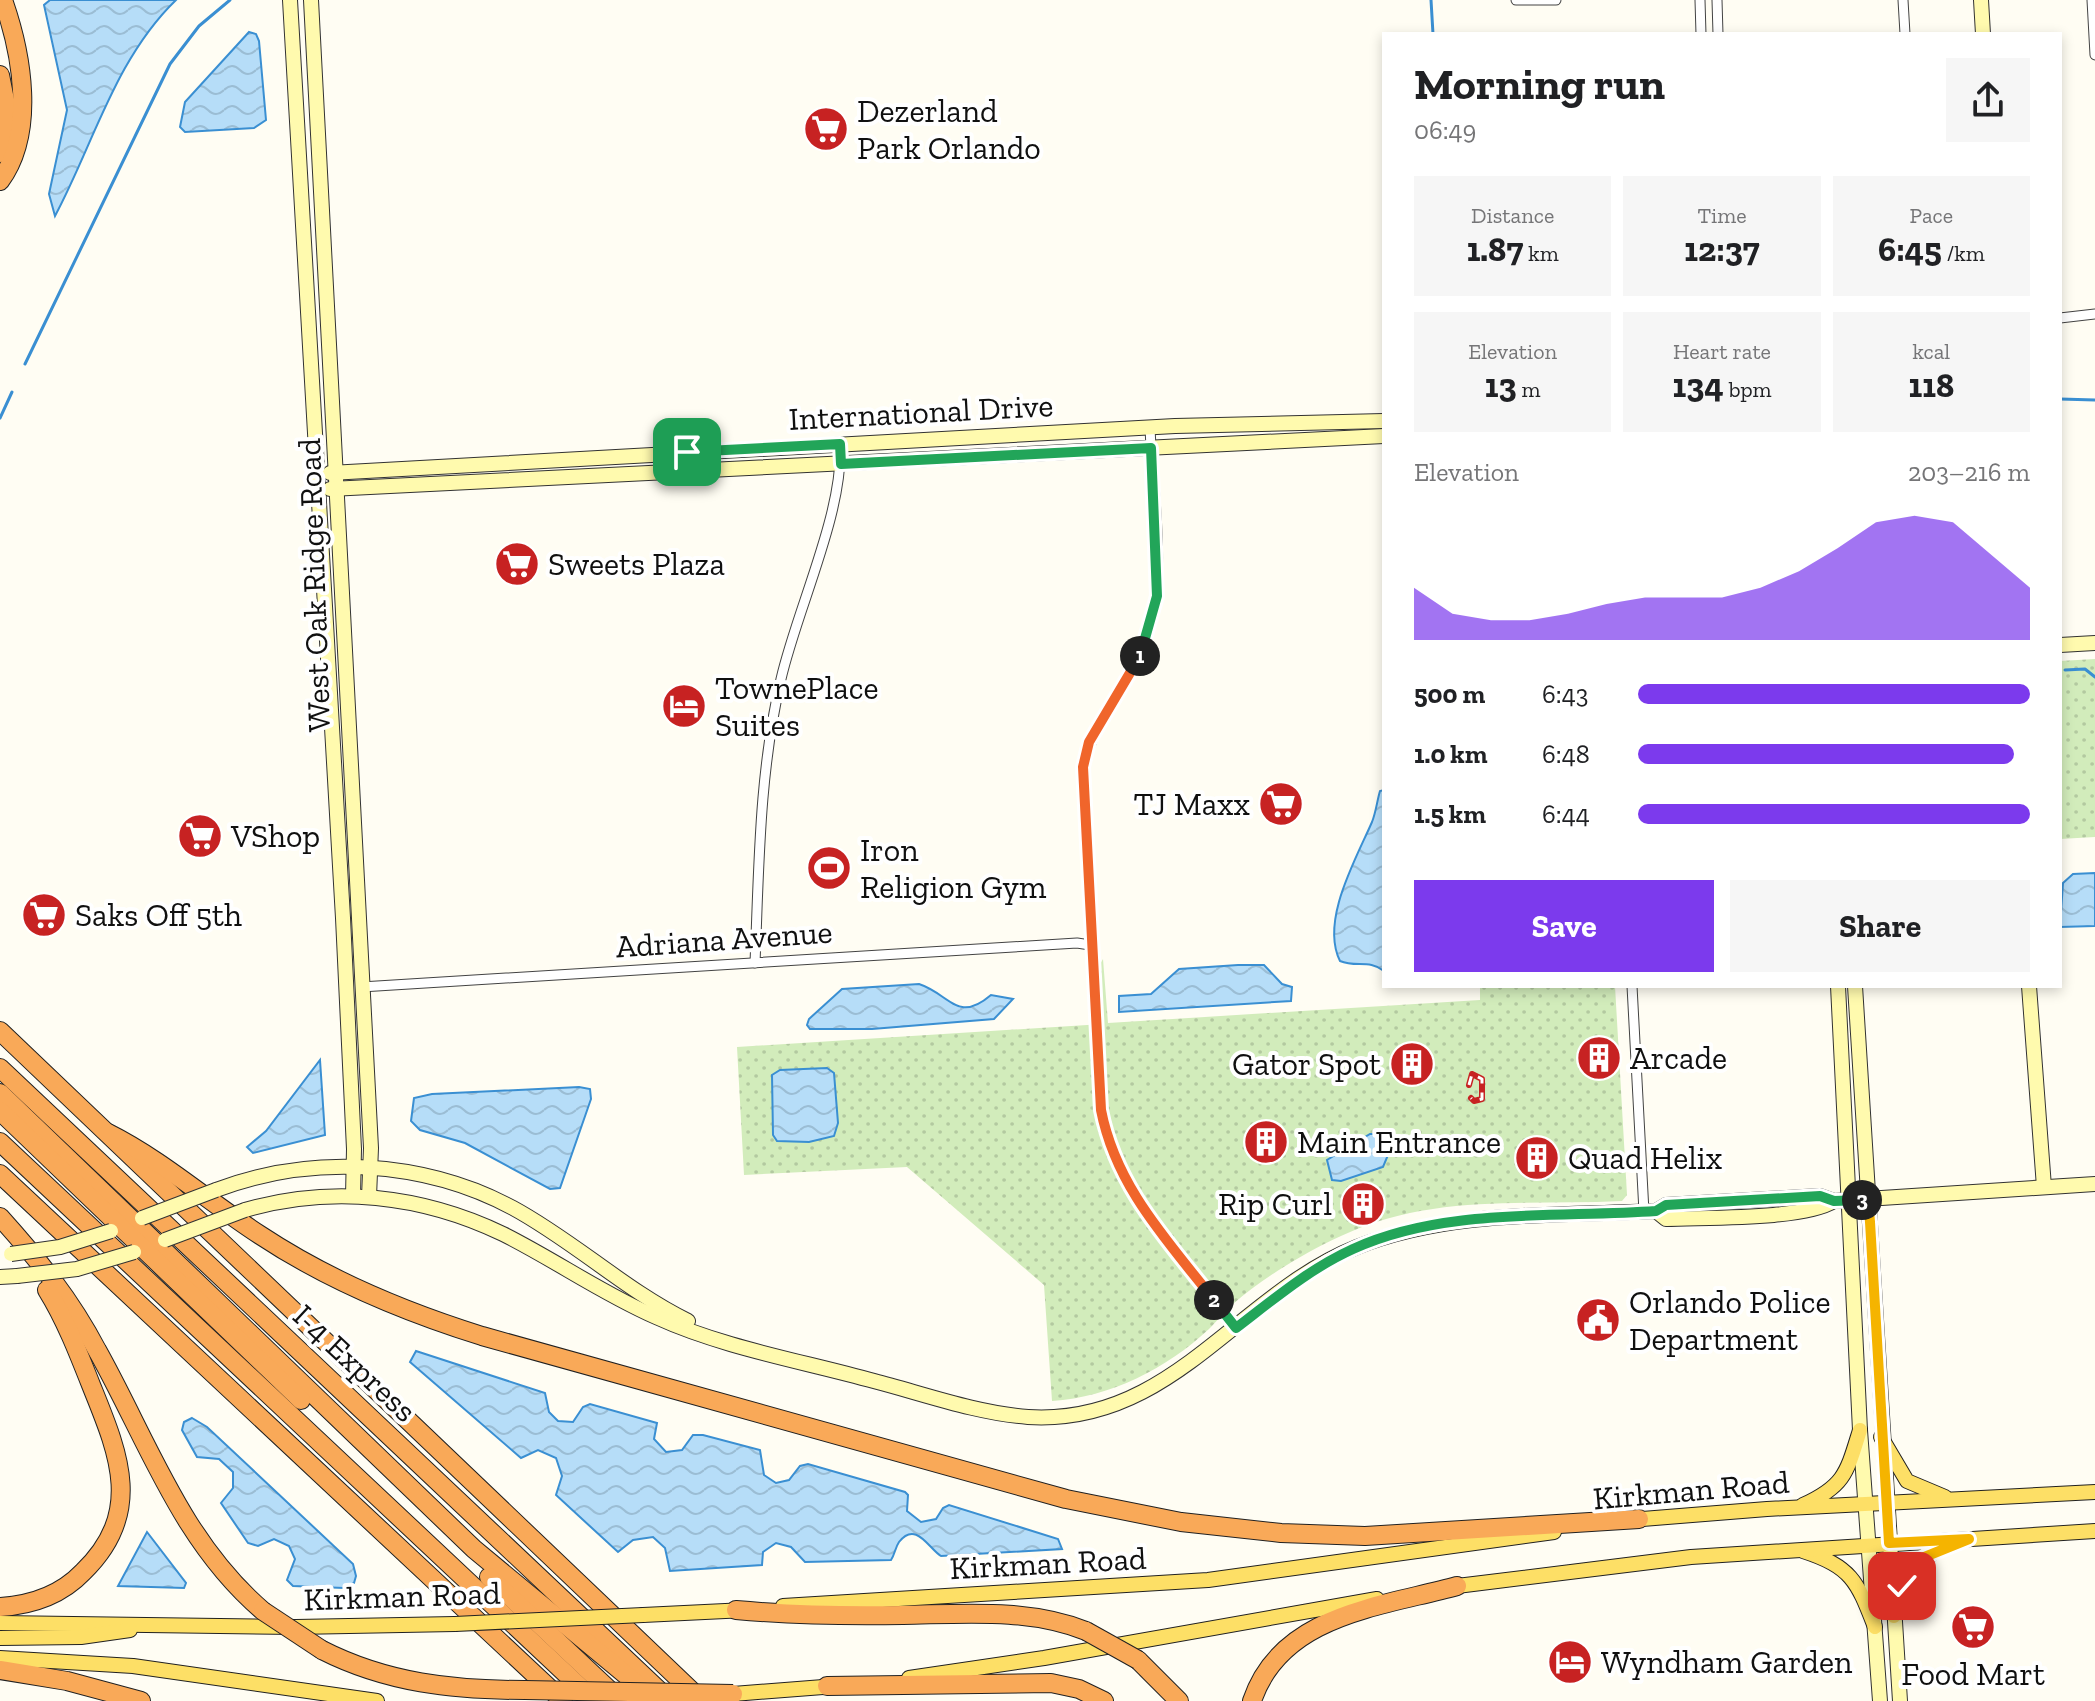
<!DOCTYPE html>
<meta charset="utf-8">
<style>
body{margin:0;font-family:"Zilla Slab",serif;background:#f6f6f6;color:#202124;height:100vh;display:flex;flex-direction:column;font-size:30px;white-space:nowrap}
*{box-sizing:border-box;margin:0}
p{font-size:26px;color:#757577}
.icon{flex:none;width:44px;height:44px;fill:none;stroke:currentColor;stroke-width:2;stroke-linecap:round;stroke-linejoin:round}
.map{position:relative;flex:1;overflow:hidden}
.drawer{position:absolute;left:1382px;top:32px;width:680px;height:956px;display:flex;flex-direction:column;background:#fff;border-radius:0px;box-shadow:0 4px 12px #0003}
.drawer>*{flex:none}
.pin{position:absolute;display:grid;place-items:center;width:68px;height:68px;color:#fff;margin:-34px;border-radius:16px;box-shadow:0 4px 12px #0006}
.km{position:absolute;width:40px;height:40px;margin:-20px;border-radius:50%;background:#222;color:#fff;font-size:22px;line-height:40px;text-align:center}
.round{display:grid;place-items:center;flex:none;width:84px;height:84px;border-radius:0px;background:#f6f6f6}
.headline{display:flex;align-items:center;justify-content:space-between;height:136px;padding:0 32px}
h1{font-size:44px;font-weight:800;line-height:60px}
.figures{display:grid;grid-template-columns:repeat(3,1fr);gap:12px;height:136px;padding:8px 32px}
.figures div{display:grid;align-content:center;border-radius:0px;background:#f6f6f6;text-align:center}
.figures b{font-size:34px;font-weight:800}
.figures small{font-size:22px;font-weight:400}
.figures p{font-size:22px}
.chart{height:224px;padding:16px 32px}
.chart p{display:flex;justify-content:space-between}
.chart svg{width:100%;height:144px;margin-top:8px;fill:#7c3aed;opacity:.7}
.primary-button{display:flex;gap:16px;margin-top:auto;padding:16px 32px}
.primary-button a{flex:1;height:92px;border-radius:0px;background:#7c3aed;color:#fff;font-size:32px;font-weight:800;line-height:92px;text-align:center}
.primary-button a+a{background:#f6f6f6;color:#202124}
ul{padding:0 32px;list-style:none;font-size:26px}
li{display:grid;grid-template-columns:128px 96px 1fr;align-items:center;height:60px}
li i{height:20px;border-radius:10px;background:#7c3aed}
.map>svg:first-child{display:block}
.grass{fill:url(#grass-dots)}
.water{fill:url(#water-waves);stroke:#3a8fd2;stroke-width:2}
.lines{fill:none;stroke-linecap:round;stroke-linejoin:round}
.stream{stroke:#3a8fd2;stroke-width:3}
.street-casing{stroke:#434343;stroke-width:11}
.secondary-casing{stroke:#323232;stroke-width:16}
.primary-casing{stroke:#212121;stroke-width:16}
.highway-casing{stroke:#212121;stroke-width:20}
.street{stroke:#fff;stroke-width:9}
.secondary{stroke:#fffaae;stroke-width:14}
.primary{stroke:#fddf66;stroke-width:14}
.highway{stroke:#f9a958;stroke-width:18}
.rail-casing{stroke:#c72222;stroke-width:6}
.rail{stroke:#fff;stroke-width:3;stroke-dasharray:9;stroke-linecap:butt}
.secondary-bridge-casing{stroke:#323232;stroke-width:16;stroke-linecap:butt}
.primary-bridge-casing{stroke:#212121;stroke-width:16;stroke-linecap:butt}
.highway-bridge-casing{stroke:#212121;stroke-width:20;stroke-linecap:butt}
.secondary-bridge{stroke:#fffaae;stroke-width:14}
.primary-bridge{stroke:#fddf66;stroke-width:14}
.highway-bridge{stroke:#f9a958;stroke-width:18}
.split-1-casing{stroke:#fff;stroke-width:16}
.split-2-casing{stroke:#fff;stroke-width:16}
.split-3-casing{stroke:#fff;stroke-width:16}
.split-4-casing{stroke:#fff;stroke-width:16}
.split-1{stroke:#22a559;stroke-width:10}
.split-2{stroke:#f0652b;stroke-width:10}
.split-3{stroke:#22a559;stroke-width:10}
.split-4{stroke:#f5b400;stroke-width:10}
.labels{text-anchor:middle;stroke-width:8;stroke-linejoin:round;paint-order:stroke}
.poi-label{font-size:32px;fill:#101010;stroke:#fff;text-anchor:start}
.street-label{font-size:32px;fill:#101010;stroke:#fff}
</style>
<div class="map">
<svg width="2095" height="1701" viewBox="0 0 2095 1701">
<defs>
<pattern id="grass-dots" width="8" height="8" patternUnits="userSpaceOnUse" patternTransform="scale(2)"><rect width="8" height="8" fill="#d2ecbb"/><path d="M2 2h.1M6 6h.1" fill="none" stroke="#b3c9a0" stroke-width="1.8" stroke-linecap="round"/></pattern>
<pattern id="water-waves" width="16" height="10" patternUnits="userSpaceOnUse" patternTransform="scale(2)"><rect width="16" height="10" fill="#b6ddf8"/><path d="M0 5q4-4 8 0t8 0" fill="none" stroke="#9bbdd4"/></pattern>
</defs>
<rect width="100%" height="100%" fill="#fffdf3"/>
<g class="grass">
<polygon points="2095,659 2095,837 2060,839 2060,661"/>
<path d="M1103 959 1108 1023 1480 1000V986H1615L1627 1195 1622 1201C1523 1206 1433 1193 1341 1236 1304 1253 1264 1277 1233 1304 1226 1310 1217 1321 1209 1329 1166 1369 1111 1397 1052 1401L1044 1285 907 1167 744 1175 737 1047 1103 1024 1099 966Z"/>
</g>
<g class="water">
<path d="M50 0H176C115 59 94 143 55 216L49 194 67 110 44 5Z"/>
<polygon points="249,32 256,34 259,41 266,120 254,128 185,132 180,127 185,102"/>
<path d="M1384 790V971C1369 959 1356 968 1340 961 1320 921 1356 859 1372 822 1376 812 1377 801 1380 791Z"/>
<polygon points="2095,873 2095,926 2060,927 2063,883 2073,874"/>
<polygon points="1238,965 1264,965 1282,984 1292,987 1291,1001 1119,1012 1119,996 1151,994 1179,969"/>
<path d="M919 984C950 994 957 1024 991 995L1013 999 994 1019 872 1029H810L807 1025 809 1019 842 989Z"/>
<polygon points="320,1060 325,1135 253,1153 247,1147 266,1131"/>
<polygon points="827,1068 834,1073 838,1123 834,1136 809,1142 777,1141 773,1135 772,1075 780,1070"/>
<polygon points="579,1087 590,1089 591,1099 560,1188 550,1189 465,1143 420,1130 411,1121 414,1098 432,1094"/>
<polygon points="1370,1134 1380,1134 1388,1143 1388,1155 1383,1167 1341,1181 1332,1180 1327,1160"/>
<path d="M416 1351 545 1393 549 1412 558 1421 573 1422 583 1407 590 1404 657 1423 654 1439 666 1452 682 1450 693 1435H703L760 1450 764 1475 776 1483 789 1480 800 1466 808 1464 905 1492 908 1495 907 1511 921 1522 936 1519 943 1508 949 1505 1058 1539 1062 1549 941 1556C929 1549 916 1520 899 1542 895 1548 895 1554 891 1560L805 1562 791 1547 776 1543 763 1552 762 1565 670 1571 665 1548 653 1537 633 1540 618 1552 556 1495 562 1476 556 1458 538 1450 521 1458 410 1362Z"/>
<polygon points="192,1418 207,1427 353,1564 356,1576 354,1583 344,1588 293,1586 287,1580 295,1559 289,1546 274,1539 258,1546 248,1543 221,1503 233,1488 233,1472 219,1459 197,1457 182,1430 184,1422"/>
<polygon points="147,1532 186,1583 184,1588 118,1586"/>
</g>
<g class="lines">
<g class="stream">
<polyline points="1431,0 1433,34"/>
<polyline points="25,364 170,64 199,26 230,0"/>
<polyline points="2060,399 2095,400"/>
<polyline points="0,418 12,392"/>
<polyline points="2065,670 2085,669 2095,677"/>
</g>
<g class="street-casing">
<g id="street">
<polyline points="1516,0 1556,0"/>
<polyline points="1700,0 1701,34"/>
<polyline points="1717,0 1718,34"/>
<polyline points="1903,0 1905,34"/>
<polyline points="2092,0 2095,55"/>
<polyline points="2060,318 2095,314"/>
<path d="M1150 428C1153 500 1169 579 1143 647 1127 690 1094 721 1083 767L1101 1110C1118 1197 1182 1260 1236 1328"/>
<path d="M755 963C759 867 759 773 781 679 797 609 844 512 840 444"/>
<polyline points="1632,986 1644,1212"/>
<polyline points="361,987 1077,943 1090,945"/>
</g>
</g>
<g class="secondary-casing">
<g id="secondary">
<polyline points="290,0 343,918 354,1149 353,1196"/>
<path d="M311 0C332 383 349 766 371 1148L369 1197"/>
<polyline points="1981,0 1983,34"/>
<polyline points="330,473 1175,426 1384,421"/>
<polyline points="330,489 1384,436"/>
<polyline points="2060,645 2095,643"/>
<polyline points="1838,986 1860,1430 1880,1701"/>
<polyline points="1855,986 1900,1701"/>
<polyline points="2029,986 2044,1187"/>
<path d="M216 1190C311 1154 424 1160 513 1208 574 1241 625 1290 688 1321"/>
<path d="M245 1210C332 1185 422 1195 503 1234 555 1260 603 1294 656 1317 724 1348 802 1361 874 1381 924 1394 976 1413 1028 1417 1172 1426 1238 1294 1357 1247 1450 1210 1558 1216 1656 1211L1666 1205 1820 1196 1834 1201 1851 1200 2095 1184"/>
<path d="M1656 1211 1666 1219C1706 1217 1803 1220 1834 1201"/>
<polyline points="0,1277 17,1276"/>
</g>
</g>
<g class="primary-casing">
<g id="primary">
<polyline points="1881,1437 1907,1481 1945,1497"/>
<path d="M1803 1505C1845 1486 1847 1472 1860 1430"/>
<polyline points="1630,1520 1767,1509 2095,1492"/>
<path d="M1803 1551C1852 1567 1857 1581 1875 1627"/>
<polyline points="1449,1587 1691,1557 2095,1531"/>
<polyline points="783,1606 1208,1580 1554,1532"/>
<polyline points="643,1615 746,1610"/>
<path d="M1894 1616C1906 1574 1911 1560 1953 1544"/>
<polyline points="0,1623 296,1627 455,1624"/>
<polyline points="0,1638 81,1637 130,1630"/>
<polyline points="0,1658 133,1666 377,1701"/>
<polyline points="909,1678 1044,1658 1377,1599"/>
<polyline points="733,1694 836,1686"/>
</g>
</g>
<g class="highway-casing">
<g id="highway">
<polyline points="0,75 8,115 0,153"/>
<path d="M0 181C36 132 22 54 3 0"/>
<polyline points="0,1031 700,1699"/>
<polyline points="0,1068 668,1699"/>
<polyline points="0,1093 474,1549 637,1684"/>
<polyline points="0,1111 301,1400"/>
<path d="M108 1133C162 1160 209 1202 260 1235 328 1280 405 1312 482 1336L1066 1499 1181 1522 1281 1533 1365 1536 1639 1519"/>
<polyline points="0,1142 595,1701"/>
<polyline points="0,1174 563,1701"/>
<path d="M0 1217C37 1258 71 1300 97 1350 148 1441 181 1541 263 1611"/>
<polyline points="489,1577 621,1701"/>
<path d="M0 1607C32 1605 61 1595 83 1572 145 1512 118 1452 91 1385 78 1352 65 1319 47 1290"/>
<path d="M736 1610C792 1615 847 1616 903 1615 964 1614 1028 1608 1086 1631"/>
<path d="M322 1650C387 1683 453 1690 525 1690"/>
<polyline points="1138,1660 1179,1701"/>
<polyline points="0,1670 67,1681 141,1701"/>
<polyline points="827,1686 1051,1683 1079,1689 1104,1701"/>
<path d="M1252 1701C1281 1614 1381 1607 1457 1586"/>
</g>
</g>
<use href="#street" class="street"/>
<use href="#secondary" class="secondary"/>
<use href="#primary" class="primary"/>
<use href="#highway" class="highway"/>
<g class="rail-casing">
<polyline id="rail" points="1469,1085 1472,1074 1482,1079 1482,1099 1474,1101 1471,1098"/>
</g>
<use href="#rail" class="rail"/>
<g class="secondary-bridge-casing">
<g id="secondary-bridge">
<polyline points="142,1218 216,1190"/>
<polyline points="165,1240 245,1210"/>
<polyline points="11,1254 60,1247 111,1231"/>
<polyline points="17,1276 77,1269 134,1252"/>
</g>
</g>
<g class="primary-bridge-casing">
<polyline id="primary-bridge" points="455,1624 643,1615"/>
</g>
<g class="highway-bridge-casing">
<g id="highway-bridge">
<polyline points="263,1611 322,1650"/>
<polyline points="1086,1631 1138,1660"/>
<polyline points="525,1690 733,1694"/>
</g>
</g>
<use href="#secondary-bridge" class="secondary-bridge"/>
<use href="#primary-bridge" class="primary-bridge"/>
<use href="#highway-bridge" class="highway-bridge"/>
</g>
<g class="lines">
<g class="split-1-casing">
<polyline id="split-1" points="687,452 840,444 841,464 1151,448 1157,596 1140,656"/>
</g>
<g class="split-2-casing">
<path id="split-2" d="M1140 656 1089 742 1083 767 1101 1110C1116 1187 1167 1240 1214 1300"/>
</g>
<g class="split-3-casing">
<path id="split-3" d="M1214 1300 1236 1328C1274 1299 1309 1269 1353 1249 1444 1207 1558 1218 1656 1211L1666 1205 1820 1196 1834 1201 1862 1200"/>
</g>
<g class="split-4-casing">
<polyline id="split-4" points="1862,1200 1868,1199 1870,1222 1889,1543 1969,1539 1922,1558 1902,1586"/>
</g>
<use href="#split-1" class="split-1"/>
<use href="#split-2" class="split-2"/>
<use href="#split-3" class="split-3"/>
<use href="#split-4" class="split-4"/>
</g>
<defs>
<g id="supermarket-disc" transform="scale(2.3)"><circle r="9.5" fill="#c72222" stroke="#fff"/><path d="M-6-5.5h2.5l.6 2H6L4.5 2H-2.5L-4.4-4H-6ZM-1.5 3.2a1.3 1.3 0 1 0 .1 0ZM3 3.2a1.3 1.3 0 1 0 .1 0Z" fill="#fff"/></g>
<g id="hotel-disc" transform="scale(2.3)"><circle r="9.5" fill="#c72222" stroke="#fff"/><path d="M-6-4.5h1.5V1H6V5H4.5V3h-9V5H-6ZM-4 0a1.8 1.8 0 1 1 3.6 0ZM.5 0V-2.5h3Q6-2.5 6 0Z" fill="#fff"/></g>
<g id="stadium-disc" transform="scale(2.3)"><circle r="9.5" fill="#c72222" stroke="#fff"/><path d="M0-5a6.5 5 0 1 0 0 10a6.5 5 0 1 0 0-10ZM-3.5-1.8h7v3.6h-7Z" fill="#fff"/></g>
<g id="building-disc" transform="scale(2.3)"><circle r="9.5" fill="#c72222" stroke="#fff"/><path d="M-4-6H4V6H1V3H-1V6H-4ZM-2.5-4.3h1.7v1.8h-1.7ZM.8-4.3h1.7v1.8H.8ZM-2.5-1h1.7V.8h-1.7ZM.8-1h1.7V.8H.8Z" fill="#fff"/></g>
<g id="civic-disc" transform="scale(2.3)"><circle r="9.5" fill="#c72222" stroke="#fff"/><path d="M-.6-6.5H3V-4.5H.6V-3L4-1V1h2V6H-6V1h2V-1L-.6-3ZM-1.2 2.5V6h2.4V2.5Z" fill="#fff"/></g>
</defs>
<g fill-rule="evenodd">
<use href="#supermarket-disc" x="826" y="129"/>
<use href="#supermarket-disc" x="517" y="564"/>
<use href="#hotel-disc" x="684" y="706"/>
<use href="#supermarket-disc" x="1281" y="804"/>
<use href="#supermarket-disc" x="200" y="836"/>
<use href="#stadium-disc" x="829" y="868"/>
<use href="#supermarket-disc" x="44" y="915"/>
<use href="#building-disc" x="1599" y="1058"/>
<use href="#building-disc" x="1412" y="1064"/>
<use href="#building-disc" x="1266" y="1142"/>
<use href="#building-disc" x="1537" y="1158"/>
<use href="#building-disc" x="1363" y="1204"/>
<use href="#civic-disc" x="1598" y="1320"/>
<use href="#supermarket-disc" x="1973" y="1627"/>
<use href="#hotel-disc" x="1570" y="1662"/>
</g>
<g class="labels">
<g class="poi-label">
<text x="857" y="122">Dezerland<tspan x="857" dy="37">Park Orlando</tspan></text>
<text x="548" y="575">Sweets Plaza</text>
<text x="715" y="699">TownePlace<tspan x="715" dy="37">Suites</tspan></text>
<text x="1250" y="815" text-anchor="end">TJ Maxx</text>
<text x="231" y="847">VShop</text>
<text x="860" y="861">Iron<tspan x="860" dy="37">Religion Gym</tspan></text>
<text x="75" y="926">Saks Off 5th</text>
<text x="1630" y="1069">Arcade</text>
<text x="1381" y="1075" text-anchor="end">Gator Spot</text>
<text x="1297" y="1153">Main Entrance</text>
<text x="1568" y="1169">Quad Helix</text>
<text x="1332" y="1215" text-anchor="end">Rip Curl</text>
<text x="1629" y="1313">Orlando Police<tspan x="1629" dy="37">Department</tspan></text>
<text x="1601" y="1673">Wyndham Garden</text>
<text x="1973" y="1685" text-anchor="middle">Food Mart</text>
</g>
<g class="street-label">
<text transform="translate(921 412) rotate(-3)" y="11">International Drive</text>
<text transform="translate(314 585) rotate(-92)" y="11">West Oak Ridge Road</text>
<text transform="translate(724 939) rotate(-4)" y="11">Adriana Avenue</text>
<text transform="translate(355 1363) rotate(43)" y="11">I-4 Express</text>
<text transform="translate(1691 1490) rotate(-5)" y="11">Kirkman Road</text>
<text transform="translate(1048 1563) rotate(-3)" y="11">Kirkman Road</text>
<text transform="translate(402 1596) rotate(-2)" y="11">Kirkman Road</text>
</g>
</g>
</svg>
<div class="pin" style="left:687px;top:452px;background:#1e9e55"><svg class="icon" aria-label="arrive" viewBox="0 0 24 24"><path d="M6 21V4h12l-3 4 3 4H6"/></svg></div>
<div class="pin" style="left:1902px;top:1586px;background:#d93025"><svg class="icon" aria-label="check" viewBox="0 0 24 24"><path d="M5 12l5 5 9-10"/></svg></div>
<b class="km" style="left:1140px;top:656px">1</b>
<b class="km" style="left:1214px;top:1300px">2</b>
<b class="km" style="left:1862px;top:1200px">3</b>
<section class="drawer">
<div class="headline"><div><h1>Morning run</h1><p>06:49</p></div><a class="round"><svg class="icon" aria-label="share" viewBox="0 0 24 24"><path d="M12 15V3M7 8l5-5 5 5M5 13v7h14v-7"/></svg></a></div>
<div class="figures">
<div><p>Distance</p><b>1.87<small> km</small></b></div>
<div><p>Time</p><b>12:37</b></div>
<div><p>Pace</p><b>6:45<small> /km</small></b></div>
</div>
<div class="figures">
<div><p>Elevation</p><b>13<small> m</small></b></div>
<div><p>Heart rate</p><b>134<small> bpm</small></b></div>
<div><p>kcal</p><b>118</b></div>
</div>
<div class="chart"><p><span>Elevation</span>203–216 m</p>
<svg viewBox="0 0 160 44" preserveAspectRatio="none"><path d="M0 44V28L10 36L20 38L30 38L40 36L50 33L60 31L70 31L80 31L90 28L100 23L110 16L120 8L130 6L140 8L150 18L160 28V44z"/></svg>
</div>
<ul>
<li><b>500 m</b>6:43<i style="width:100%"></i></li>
<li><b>1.0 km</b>6:48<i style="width:96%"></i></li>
<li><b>1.5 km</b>6:44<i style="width:100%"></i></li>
</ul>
<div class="primary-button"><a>Save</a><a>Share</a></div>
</section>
</div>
